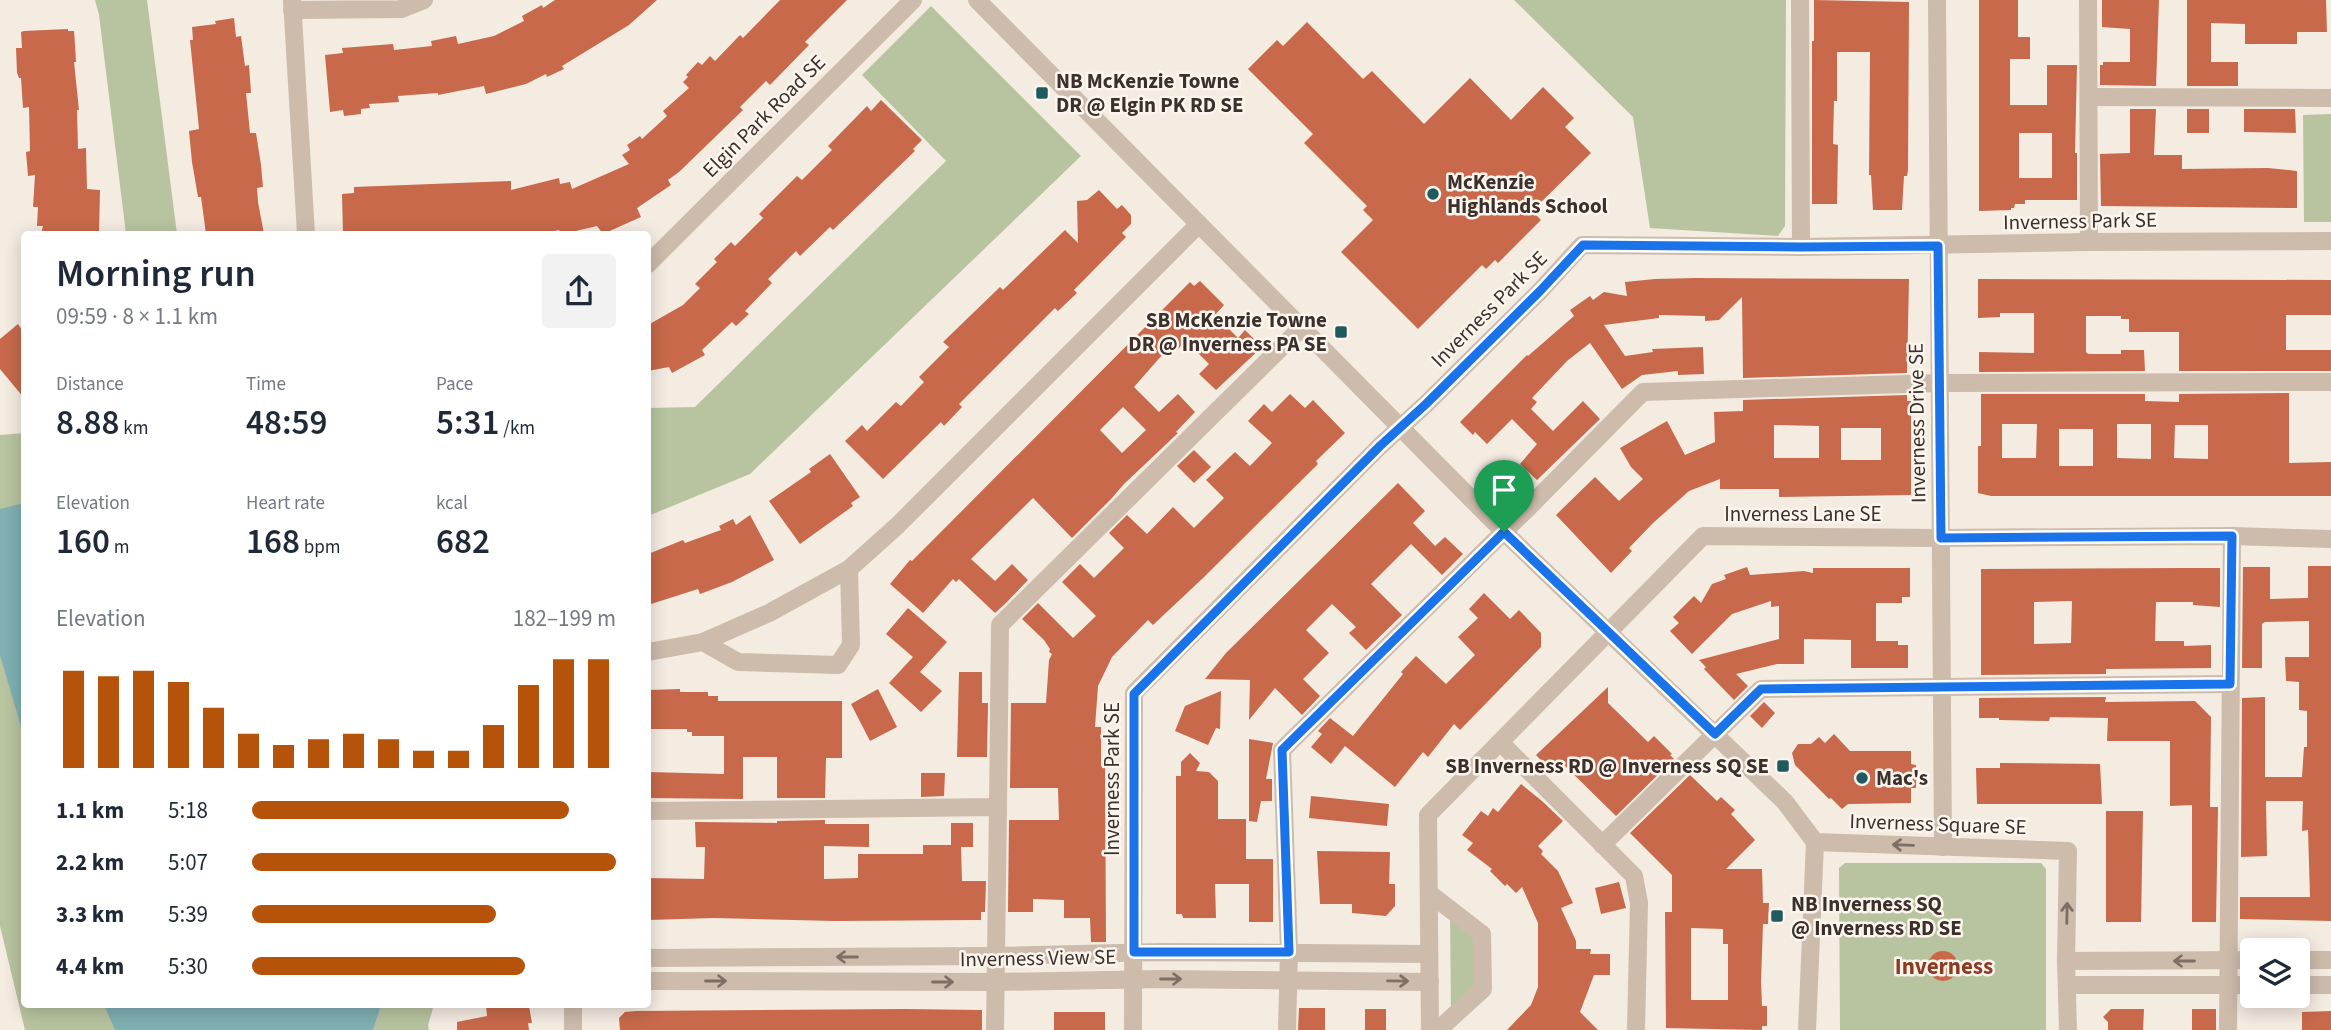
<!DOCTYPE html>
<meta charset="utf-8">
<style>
body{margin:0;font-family:"Source Sans 3",sans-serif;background:#f2f2f3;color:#1f2937;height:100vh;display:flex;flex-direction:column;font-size:26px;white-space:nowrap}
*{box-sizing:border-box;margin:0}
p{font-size:23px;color:#747a83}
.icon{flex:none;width:38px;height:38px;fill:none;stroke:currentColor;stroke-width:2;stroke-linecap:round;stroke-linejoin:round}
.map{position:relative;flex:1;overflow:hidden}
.panel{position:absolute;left:21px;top:231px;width:630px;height:777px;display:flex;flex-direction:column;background:#fff;border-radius:7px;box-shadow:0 4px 18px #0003}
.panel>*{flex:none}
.tools{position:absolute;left:2240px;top:938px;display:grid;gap:14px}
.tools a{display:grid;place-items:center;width:70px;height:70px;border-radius:7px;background:#fff;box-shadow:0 4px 18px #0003;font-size:35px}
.pin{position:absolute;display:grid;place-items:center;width:60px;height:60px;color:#fff;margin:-72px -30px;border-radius:50% 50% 50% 0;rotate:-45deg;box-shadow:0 0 7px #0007}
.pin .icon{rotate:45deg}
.round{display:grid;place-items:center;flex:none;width:74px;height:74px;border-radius:7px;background:#f2f2f3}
.overview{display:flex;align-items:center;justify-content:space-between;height:119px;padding:0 35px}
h1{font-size:38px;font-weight:600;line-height:52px}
.figures{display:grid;grid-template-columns:repeat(3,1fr);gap:10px;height:119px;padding:7px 35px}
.figures div{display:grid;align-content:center}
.figures b{font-size:35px;font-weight:600}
.figures small{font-size:19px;font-weight:400}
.figures p{font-size:19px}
.chart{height:196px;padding:14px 35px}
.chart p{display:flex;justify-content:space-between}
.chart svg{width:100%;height:126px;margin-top:7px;stroke:#b45309;stroke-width:6}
ul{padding:0 35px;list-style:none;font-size:23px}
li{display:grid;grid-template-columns:112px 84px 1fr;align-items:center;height:52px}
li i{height:18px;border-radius:9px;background:#b45309}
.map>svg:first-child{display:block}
.green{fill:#b8c4a0}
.water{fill:#7fb0b2}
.building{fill:#c8694b;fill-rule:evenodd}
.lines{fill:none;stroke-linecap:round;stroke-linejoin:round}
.minor{stroke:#cdbbac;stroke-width:18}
.oneway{stroke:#7d6f65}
.route-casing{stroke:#fff;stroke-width:14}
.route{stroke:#1a73e8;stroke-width:9}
.poi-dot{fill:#1f5a5e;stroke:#fbf5ee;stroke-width:2.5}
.labels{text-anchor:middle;stroke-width:5;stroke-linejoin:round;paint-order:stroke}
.poi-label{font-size:21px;font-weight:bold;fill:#3b302b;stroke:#fbf5ee;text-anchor:start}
.street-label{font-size:21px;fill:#3b302b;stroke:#fbf5ee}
.neighbourhood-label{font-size:23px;font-weight:bold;fill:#8c3b22;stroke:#fbf5ee}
</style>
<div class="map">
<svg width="2331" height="1030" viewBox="0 0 2331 1030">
<rect width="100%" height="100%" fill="#f4ebe1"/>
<g class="green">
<polygon points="95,0 147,0 177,234 126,234 99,15"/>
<polygon points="1514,0 1786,0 1785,226 1778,236 1650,228 1633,117"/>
<polygon points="931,6 1081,156 750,474 648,516 648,408 695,407 946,161 862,75"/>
<polygon points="2331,114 2331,222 2304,222 2303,115"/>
<polygon points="24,433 24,1004 434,1005 428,1025 429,1030 25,1030 0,926 0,435"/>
<polygon points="1845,863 2041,863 2046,869 2046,1030 1840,1030 1839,868"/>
<polygon points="1450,909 1482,934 1483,989 1451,1018"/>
</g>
<g class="water">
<polygon points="24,503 24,737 0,655 0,509"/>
<polygon points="104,1005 104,1004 381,1005 373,1030 115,1030"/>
</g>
<g class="building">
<polygon points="555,0 657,0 629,25 562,66 564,69 547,77 546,74 526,84 486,94 484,86 438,95 438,93 398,96 399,102 369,104 370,108 361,109 361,114 344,116 343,110 330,112 325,55 343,53 342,48 393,44 394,50 432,46 431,41 456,36 458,44 494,36 524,21 522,16 542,5 543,8"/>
<polygon points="780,0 847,0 805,42 809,45 770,85 766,81 740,107 743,110 679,172 668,180 671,185 637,208 641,217 603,234 597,226 563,234 561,234 559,230 541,234 540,231 511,232 511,234 343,234 342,194 354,193 354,187 511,181 511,190 559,178 560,184 570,182 572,189 629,164 622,155 630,150 627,145 640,136 642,139 667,116 663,111 689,88 683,82 688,77 686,75 698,62 702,65 710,56 715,61 740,35 743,38"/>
<polygon points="1814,0 1909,2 1908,170 1907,176 1904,176 1902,210 1873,210 1871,175 1869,175 1870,52 1837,52 1837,101 1834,101 1833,144 1838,145 1837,204 1812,204 1812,41 1814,41"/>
<path d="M1979 0H2018V37H2030V59H2010V105H2047V65H2077L2075 153H2077V200H2025V204H2015L2014 208H2011V210L1979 211ZM2019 133H2052V178H2019Z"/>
<polygon points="2102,0 2159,0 2156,86 2100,85 2100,65 2103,65 2103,62 2130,62 2130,29 2102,27"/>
<polygon points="2187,0 2326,0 2327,32 2297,32 2297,44 2245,44 2245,24 2211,23 2211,62 2238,62 2238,86 2187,86"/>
<polygon points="234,18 236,37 241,36 245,66 249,65 251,93 246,93 250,133 256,133 261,165 263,187 257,188 258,202 264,234 206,234 201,197 198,197 192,162 189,131 199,129 190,40 193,40 192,27 216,24 215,21"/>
<polygon points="1307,22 1363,79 1372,71 1424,124 1470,78 1511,120 1543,87 1574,118 1565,127 1591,153 1532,211 1541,220 1498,263 1495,260 1486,269 1482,265 1418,329 1341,252 1373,220 1363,210 1367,206 1304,143 1313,134 1248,69 1277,40 1283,46"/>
<polygon points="68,29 68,31 74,31 75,45 76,62 74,62 79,110 77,110 78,149 86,148 87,189 100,190 99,234 41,234 43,226 37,226 38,207 33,207 35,175 28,176 26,152 30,151 29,107 23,108 21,78 19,78 17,73 16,48 22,48 21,32 24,31"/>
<polygon points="881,100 922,140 913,149 915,151 833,230 830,227 800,256 796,251 768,279 772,283 745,311 749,314 736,326 732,322 702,350 705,355 672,373 669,367 648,371 648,325 683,305 700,288 695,284 717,262 714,259 731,242 735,246 763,218 759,214 797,176 802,180 832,150 828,146 867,106 871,111"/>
<polygon points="2130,109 2156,109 2154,155 2182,155 2182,169 2268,168 2297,171 2297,208 2101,206 2100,154 2130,153"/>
<rect x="2187" y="109" width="22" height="24"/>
<polygon points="2244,109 2295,109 2296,133 2244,132"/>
<polygon points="1099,190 1117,209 1122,205 1131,215 1131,224 1122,233 1126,237 1074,290 1077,293 1058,311 1055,308 959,404 962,407 944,426 941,422 883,479 845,441 862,425 867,431 896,402 901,406 924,382 919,377 949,347 943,342 1000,287 1003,290 1065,230 1078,243 1077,201 1087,200"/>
<polygon points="1696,278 1909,279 1907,373 1743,378 1742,297 1719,320 1705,321 1705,316 1659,315 1659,318 1604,325 1625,356 1653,352 1652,349 1703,347 1704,374 1678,375 1678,371 1642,375 1622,389 1590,343 1567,361 1532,398 1537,402 1531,409 1553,431 1583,401 1600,419 1537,480 1520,464 1537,444 1512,419 1487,444 1475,432 1473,435 1460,422 1527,355 1528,356 1574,316 1570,310 1590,296 1593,300 1604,292 1627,296 1625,282 1655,279"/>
<polygon points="1978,279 2331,280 2331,315 2286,315 2286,350 2331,350 2331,371 2179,371 2179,332 2129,332 2129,319 2121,319 2121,316 2086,316 2086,352 2088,354 2121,354 2121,350 2144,350 2145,371 1979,372 1979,352 2034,353 2034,313 2000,313 2000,317 1978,318"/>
<path d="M1200 281 1224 305 1215 315 1238 338 1245 330 1262 347 1216 390 1199 374 1209 364 1186 341 1176 351 1170 346 1134 387 1159 412 1178 394 1195 412 1176 432 1178 433 1124 484 1111 499 1072 538 1033 498 971 559 995 581 1012 564 1028 580 1006 603 995 613 959 579 956 582 953 579 923 613 890 584 910 560 912 561 1190 282 1194 286ZM1123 407 1146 430 1122 453 1100 430Z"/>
<polygon points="18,324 24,333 24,398 0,369 0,339"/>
<path d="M2289 393V463L2331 462V496H1991L1978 493V446H1981V394H2145V401L2179 402V394ZM2002 424H2037L2036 458H2002ZM2117 424H2151V459L2117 458ZM2175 425H2208V459L2174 458ZM2059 429H2093V466H2059Z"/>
<polygon points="1290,394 1305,408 1313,400 1345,433 1316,461 1318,464 1203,578 1153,625 1148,620 1112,657 1098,686 1095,727 1101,727 1101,766 1105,766 1106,942 1091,942 1090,918 1064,918 1064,900 1033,899 1033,912 1008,912 1009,820 1059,820 1058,788 1010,788 1011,703 1046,703 1049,660 1052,654 1049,652 1050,649 1044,640 1022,619 1038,603 1073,638 1096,616 1062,582 1080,564 1094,578 1124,548 1109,533 1127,515 1147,534 1173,507 1194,528 1224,498 1206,480 1235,452 1250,466 1272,443 1248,421 1264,404 1272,412"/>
<path d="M1907 395V401H1911V495L1779 497V489H1720V479L1689 491 1652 524 1629 548 1632 551 1611 573 1556 515 1595 477 1619 501 1643 479 1631 467 1620 448 1667 421 1685 455 1715 442 1714 412 1743 411V400ZM1774 425 1819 426V458H1774ZM1841 428H1881V460H1841Z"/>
<polygon points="1194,450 1211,467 1194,483 1177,466"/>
<polygon points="830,454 860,497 851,503 853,506 800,544 769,501 811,472 809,469"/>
<polygon points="1398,483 1425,511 1413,523 1435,546 1445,537 1463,554 1442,575 1411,544 1371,584 1402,615 1366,650 1349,633 1356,627 1332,604 1306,630 1329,653 1303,679 1320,696 1302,715 1275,688 1249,720 1250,680 1205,679 1226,653"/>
<polygon points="750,515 774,560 732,582 700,594 698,589 648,605 648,554 683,540 685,543 721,530 719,526 733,519 736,525"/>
<polygon points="2308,566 2331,566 2331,921 2240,919 2240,897 2310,897 2308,830 2302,831 2303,801 2266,801 2267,856 2241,857 2242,698 2265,697 2265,777 2302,777 2304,747 2307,747 2307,711 2299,710 2299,682 2286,681 2285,657 2309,657 2309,621 2265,622 2262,624 2262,668 2242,668 2243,567 2270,567 2270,599 2308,598"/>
<polygon points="1747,567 1750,575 1804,571 1813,573 1813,568 1910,568 1910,597 1902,597 1902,603 1876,603 1876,641 1898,641 1898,645 1908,645 1908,668 1851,668 1851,640 1804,639 1804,664 1777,664 1736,674 1748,686 1734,700 1704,669 1706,667 1699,660 1779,639 1779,606 1771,607 1771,601 1732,614 1692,654 1670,631 1679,623 1673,617 1694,596 1701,603 1712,584 1726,579 1724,575"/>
<path d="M2184 568H2220V607L2193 605V602H2156L2155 641H2184V646L2211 645V668L2106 669V674L1981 675V569ZM2072 601 2071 643 2034 644V602Z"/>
<polygon points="1484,593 1510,619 1519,610 1541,633 1541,647 1460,730 1454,724 1428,757 1423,752 1395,787 1345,746 1331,764 1311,747 1322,734 1318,731 1330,718 1353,736 1403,674 1401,672 1416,656 1446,684 1475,655 1458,637 1478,618 1469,609"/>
<polygon points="908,608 947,642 920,672 942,691 921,712 889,683 913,657 886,634"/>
<polygon points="959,672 982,672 982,703 988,703 987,757 957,757"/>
<polygon points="1608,687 1608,703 1648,742 1654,736 1672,754 1670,755 1674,759 1616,816 1559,760 1550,770 1536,755"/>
<polygon points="680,689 680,692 708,692 708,696 718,696 718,701 842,701 842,758 826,758 825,798 777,798 777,757 743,757 743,799 648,798 648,772 724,774 724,736 692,736 692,732 687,732 687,729 648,729 648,690"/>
<polygon points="878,689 897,727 870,741 851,704"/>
<polygon points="1221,691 1220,729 1216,728 1208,745 1175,731 1185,706"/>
<polygon points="2106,697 2105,702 2195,701 2211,717 2210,807 2218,807 2216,922 2192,922 2192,805 2170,806 2170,741 2107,741 2108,718 2050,717 2049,721 1999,720 1999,718 1979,718 1979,698"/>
<polygon points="1764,702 1775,713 1762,728 1750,716"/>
<polygon points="1834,734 1850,751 1911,751 1911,764 1916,765 1916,788 1911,788 1911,803 1848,804 1842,809 1831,798 1829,799 1795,765 1792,753 1798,744 1811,744 1819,737 1825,743"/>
<polygon points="1249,739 1273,743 1266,779 1272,779 1272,801 1261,801 1257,822 1249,821"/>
<polygon points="1190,753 1200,763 1196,771 1209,772 1218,781 1218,819 1246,819 1246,859 1273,859 1273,922 1249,922 1249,884 1215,884 1216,918 1183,918 1182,914 1176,914 1176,776 1181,776 1181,762"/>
<polygon points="2000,763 2100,764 2102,804 1977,804 1976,768 2000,768"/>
<polygon points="921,773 945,773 944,796 921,797"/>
<path d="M1690 775 1717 801 1721 797 1735 810 1731 814 1755 840 1726 869H1762L1763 903H1769L1768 924H1763L1761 981 1762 1006H1767V1026H1762V1030L1666 1028 1665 912H1672V875L1630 833ZM1691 928 1723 929V944H1728V1000H1691Z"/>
<polygon points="1521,784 1542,801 1563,821 1538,846 1543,851 1541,854 1558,871 1573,903 1561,908 1576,941 1576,949 1591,949 1590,954 1610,954 1610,975 1594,975 1580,1012 1598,1030 1507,1030 1531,1005 1538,987 1538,923 1522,887 1516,893 1507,884 1505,886 1490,871 1492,869 1467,850 1473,843 1462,835 1481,811 1488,816 1493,808 1498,812"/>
<polygon points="1311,796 1389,804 1387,826 1309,818"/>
<polygon points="2106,811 2143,811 2141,922 2106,922"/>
<polygon points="825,820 825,824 869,824 869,847 824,846 824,879 858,878 858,854 923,854 923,845 951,845 951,823 973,823 973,847 961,847 962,881 986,881 985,912 981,912 981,920 835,921 714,918 648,920 648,878 704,879 705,847 696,847 695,822 777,823 777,821"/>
<polygon points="1317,851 1390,852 1389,884 1395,884 1395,906 1386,916 1352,913 1352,904 1320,904"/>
<polygon points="1619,882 1626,908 1601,914 1595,888"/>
<circle cx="1943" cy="966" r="15"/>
<polygon points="494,1004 521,1004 521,1007 529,1006 532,1023 528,1023 529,1030 457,1030 457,1022 487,1016 486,1006"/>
<polygon points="1299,1008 1325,1008 1325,1030 1298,1030"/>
<polygon points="903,1009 982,1010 982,1030 620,1030 619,1018 625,1012 636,1011"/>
<rect x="1365" y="1009" width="21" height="21"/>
<polygon points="2111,1009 2144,1009 2143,1030 2108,1030 2108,1022 2103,1017"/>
<rect x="2192" y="1009" width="24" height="21"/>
<polygon points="2331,1011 2331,1030 2302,1030 2302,1012"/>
<rect x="1054" y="1012" width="51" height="18"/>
</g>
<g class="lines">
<g class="minor">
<polyline points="292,0 306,234"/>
<polyline points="977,0 1504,532 1785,802 1815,842"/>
<polyline points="1800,0 1801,247"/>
<polyline points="1937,0 1943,847"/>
<polyline points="2088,0 2089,242"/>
<polyline points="292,10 401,9 424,0"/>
<polyline points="2089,97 2331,98"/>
<polyline points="648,264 913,0"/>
<polyline points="703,642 738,662 838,665 851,645 849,569"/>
<polyline points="648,652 703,642 769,613 849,569 898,525 1199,224"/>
<polyline points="1500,742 1634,876 1639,903 1636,1030"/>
<polyline points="648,811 998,807 1000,625 1301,328"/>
<polyline points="1815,842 2068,851 2066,961 2068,1030"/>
<polyline points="1602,845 1761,689 2230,684"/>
<polyline points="1429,893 1482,934 1483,989 1438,1030"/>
<polyline points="648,958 996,956 1162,952 1429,954"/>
<polyline points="2298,960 2331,960"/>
<polyline points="2066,961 2252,960"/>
<polyline points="648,981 996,982 1161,979 1430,982"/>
<polyline points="2067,985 2252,985"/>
<polyline points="2298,985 2331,985"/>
<polyline points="573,1004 573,1030"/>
<polyline points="995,1030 998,807"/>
<polyline points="1133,1030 1134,693 1380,446 1426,404 1540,291 1582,245 1801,247 2089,242 2331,241"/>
<polyline points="1287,1030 1289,952 1282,750 1529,507 1643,392 1939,383 2331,382"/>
<polyline points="1430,1030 1428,815 1703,536 1941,538 2232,536 2331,539"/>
<polyline points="1807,1030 1815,842"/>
<polyline points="2228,1030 2232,536"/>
</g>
</g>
<defs><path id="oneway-shaft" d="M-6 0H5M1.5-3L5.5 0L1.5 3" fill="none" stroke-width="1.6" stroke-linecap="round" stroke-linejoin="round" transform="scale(1.75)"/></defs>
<g class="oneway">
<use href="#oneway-shaft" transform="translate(1903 845) rotate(-178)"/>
<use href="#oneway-shaft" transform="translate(2067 913) rotate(-89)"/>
<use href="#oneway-shaft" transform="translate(847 957) rotate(180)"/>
<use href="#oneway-shaft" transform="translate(2184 961) rotate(180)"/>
<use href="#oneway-shaft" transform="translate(1171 979)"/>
<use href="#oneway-shaft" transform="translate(716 981)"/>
<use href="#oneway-shaft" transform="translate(1398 981) rotate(1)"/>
<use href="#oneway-shaft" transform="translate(943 982)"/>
</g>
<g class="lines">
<g class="route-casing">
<polygon id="route" points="1583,245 1801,247 1938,246 1941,538 2232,536 2230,684 1761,689 1715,734 1504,532 1282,750 1289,952 1134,952 1134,694 1380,446 1426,404 1540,291"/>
</g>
<use href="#route" class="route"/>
</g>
<g class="poi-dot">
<rect x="1035" y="86" width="14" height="14" rx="3.5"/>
<circle cx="1433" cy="194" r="7"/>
<rect x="1334" y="325" width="14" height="14" rx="3.5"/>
<rect x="1776" y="759" width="14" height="14" rx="3.5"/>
<circle cx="1862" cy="778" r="7"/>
<rect x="1770" y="909" width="14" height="14" rx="3.5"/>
</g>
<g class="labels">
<g class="poi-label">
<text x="1056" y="88">NB McKenzie Towne<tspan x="1056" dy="24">DR @ Elgin PK RD SE</tspan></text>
<text x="1447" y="189">McKenzie<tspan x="1447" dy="24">Highlands School</tspan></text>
<text x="1327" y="327" text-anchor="end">SB McKenzie Towne<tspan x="1327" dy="24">DR @ Inverness PA SE</tspan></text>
<text x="1769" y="773" text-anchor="end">SB Inverness RD @ Inverness SQ SE</text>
<text x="1876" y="785">Mac's</text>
<text x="1791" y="911">NB Inverness SQ<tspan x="1791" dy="24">@ Inverness RD SE</tspan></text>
</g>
<g class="street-label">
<text transform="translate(764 116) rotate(-45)" y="7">Elgin Park Road SE</text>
<text transform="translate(2080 221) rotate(-1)" y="7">Inverness Park SE</text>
<text transform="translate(1489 309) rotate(-45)" y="7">Inverness Park SE</text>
<text transform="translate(1917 423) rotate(-91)" y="7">Inverness Drive SE</text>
<text x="1803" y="521">Inverness Lane SE</text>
<text transform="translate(1112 779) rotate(-90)" y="7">Inverness Park SE</text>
<text transform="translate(1938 824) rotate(2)" y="7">Inverness Square SE</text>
<text transform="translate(1038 958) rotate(-1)" y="7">Inverness View SE</text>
</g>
<g class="neighbourhood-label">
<text x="1944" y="974">Inverness</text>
</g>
</g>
</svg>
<div class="tools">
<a><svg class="icon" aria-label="layers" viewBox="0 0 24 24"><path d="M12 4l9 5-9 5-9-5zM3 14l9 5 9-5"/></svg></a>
</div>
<div class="pin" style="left:1504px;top:532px;background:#1e9e55"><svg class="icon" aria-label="arrive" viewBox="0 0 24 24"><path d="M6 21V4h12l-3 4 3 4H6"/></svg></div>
<section class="panel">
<div class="overview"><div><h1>Morning run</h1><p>09:59 · 8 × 1.1 km</p></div><a class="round"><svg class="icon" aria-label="share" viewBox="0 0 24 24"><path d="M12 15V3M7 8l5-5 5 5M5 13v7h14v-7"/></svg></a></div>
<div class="figures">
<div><p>Distance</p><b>8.88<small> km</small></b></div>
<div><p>Time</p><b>48:59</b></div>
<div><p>Pace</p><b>5:31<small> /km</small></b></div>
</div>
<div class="figures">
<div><p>Elevation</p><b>160<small> m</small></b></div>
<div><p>Heart rate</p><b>168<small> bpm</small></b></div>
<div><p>kcal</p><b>682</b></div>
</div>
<div class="chart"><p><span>Elevation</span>182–199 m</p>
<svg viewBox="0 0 160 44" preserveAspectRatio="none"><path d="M5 44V10M15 44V12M25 44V10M35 44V14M45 44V23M55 44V32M65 44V36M75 44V34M85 44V32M95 44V34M105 44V38M115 44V38M125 44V29M135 44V15M145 44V6M155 44V6"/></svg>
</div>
<ul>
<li><b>1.1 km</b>5:18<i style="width:87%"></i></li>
<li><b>2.2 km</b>5:07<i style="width:100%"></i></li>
<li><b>3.3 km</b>5:39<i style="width:67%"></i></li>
<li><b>4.4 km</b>5:30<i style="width:75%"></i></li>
</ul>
</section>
</div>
